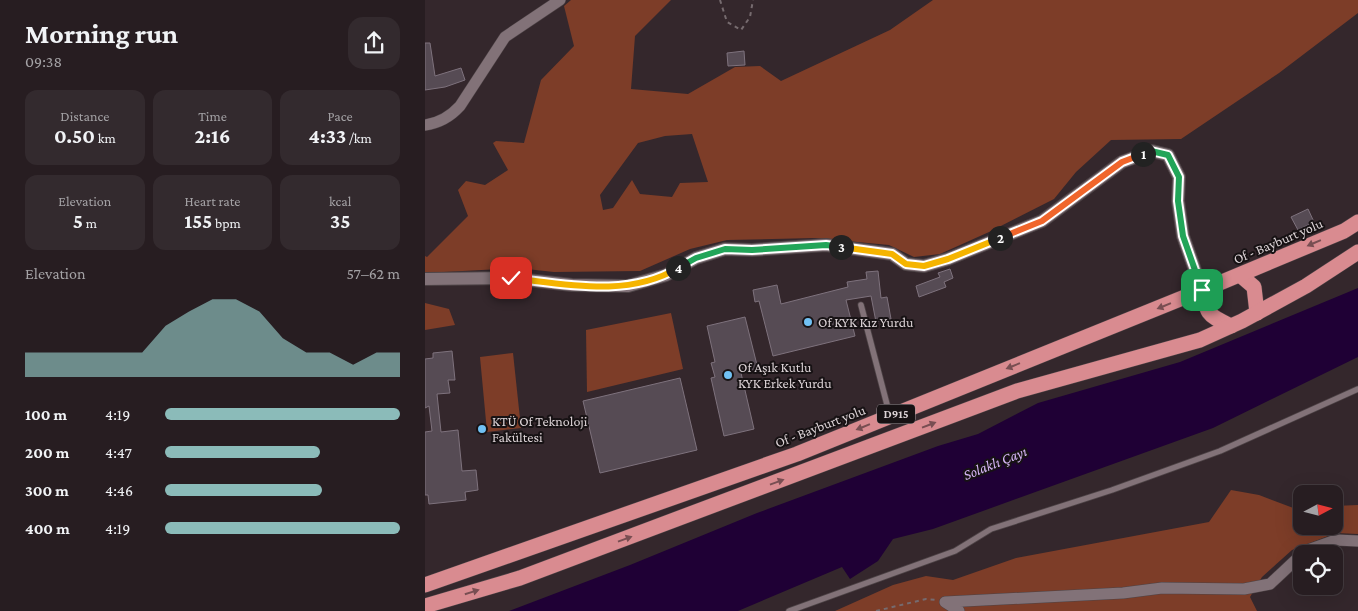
<!DOCTYPE html>
<meta charset="utf-8">
<style>
body{margin:0;font-family:"Crimson Pro",serif;background:#332a2e;color:#f1f3f6;height:100vh;display:flex;flex-direction:column;font-size:19px;white-space:nowrap}
*{box-sizing:border-box;margin:0}
p{font-size:16px;color:#a4a2a5}
.icon{flex:none;width:28px;height:28px;fill:none;stroke:currentColor;stroke-width:2;stroke-linecap:round;stroke-linejoin:round}
.map{position:relative;flex:1;overflow:hidden}
.sheet{display:flex;flex-direction:column;background:#271d21;width:425px}
.sheet>*{flex:none}
.needle{width:32px;rotate:83deg}
.controls{position:absolute;left:868px;top:485px;display:grid;gap:10px}
.controls a{display:grid;place-items:center;width:50px;height:50px;border-radius:10px;background:#271d21;box-shadow:0 5px 20px #0002,0 0 0 1px #433b3f;font-size:25px}
.pin{position:absolute;display:grid;place-items:center;width:42px;height:42px;color:#fff;margin:-21px;border-radius:10px;box-shadow:0 2px 8px #0006}
.km{position:absolute;width:25px;height:25px;margin:-12px;border-radius:50%;background:#222;color:#fff;font-size:14px;line-height:25px;text-align:center}
.round{display:grid;place-items:center;flex:none;width:52px;height:52px;border-radius:15px;background:#332a2e}
.headline{display:flex;align-items:center;justify-content:space-between;height:85px;padding:0 25px}
h1{font-size:28px;font-weight:700;line-height:38px}
.metrics{display:grid;grid-template-columns:repeat(3,1fr);gap:8px;height:85px;padding:5px 25px}
.metrics div{display:grid;align-content:center;border-radius:12px;background:#332a2e;text-align:center}
.metrics b{font-size:21px;font-weight:700}
.metrics small{font-size:14px;font-weight:400}
.metrics p{font-size:14px}
.chart{height:140px;padding:10px 25px}
.chart p{display:flex;justify-content:space-between}
.chart svg{width:100%;height:90px;margin-top:5px;fill:#8bbbb9;opacity:.7}
ul{padding:0 25px;list-style:none;font-size:16px}
li{display:grid;grid-template-columns:80px 60px 1fr;align-items:center;height:38px}
li i{height:12px;border-radius:6px;background:#8bbbb9}
main{display:flex;flex:1;min-height:0}
.map>svg:first-child{display:block}
.green{fill:#7d3d28;fill-rule:evenodd}
.water{fill:#1f0035}
.building{fill:#564b54;stroke:#7e727d}
.lines{fill:none;stroke-linecap:round;stroke-linejoin:round}
.lane-casing{stroke:#4d4346;stroke-width:7}
.street-casing{stroke:#4d4346;stroke-width:12}
.secondary-casing{stroke:#4d4346;stroke-width:14}
.highway-casing{stroke:#4d4346;stroke-width:16}
.path{stroke:#766b6f;stroke-width:2;stroke-dasharray:4 4;stroke-linecap:butt}
.lane{stroke:#827278;stroke-width:5.5}
.street{stroke:#827278;stroke-width:11}
.secondary{stroke:#827278;stroke-width:12}
.highway{stroke:#d98b90;stroke-width:15}
.oneway{fill:#784e52}
.split-1-casing{stroke:#fff;stroke-width:10}
.split-2-casing{stroke:#fff;stroke-width:10}
.split-3-casing{stroke:#fff;stroke-width:10}
.split-4-casing{stroke:#fff;stroke-width:10}
.split-5-casing{stroke:#fff;stroke-width:10}
.split-1{stroke:#22a559;stroke-width:6}
.split-2{stroke:#f0652b;stroke-width:6}
.split-3{stroke:#f5b400;stroke-width:6}
.split-4{stroke:#22a559;stroke-width:6}
.split-5{stroke:#f5b400;stroke-width:6}
.poi-dot{fill:#71c1f4;stroke:#171214;stroke-width:2}
.labels{text-anchor:middle;stroke-width:4;stroke-linejoin:round;paint-order:stroke}
.shield{fill:#171214;stroke:#a1999c;stroke-width:1}
.shield-label{font-size:12px;font-weight:bold;fill:#dcd3d6}
.street-label{font-size:14px;fill:#dcd3d6;stroke:#171214}
.poi-label{font-size:14px;fill:#dcd3d6;stroke:#171214;text-anchor:start}
.water-label{font-size:15px;font-style:italic;fill:#d7b6f7;stroke:#171214}
</style>
<main>
<section class="sheet">
<div class="headline"><div><h1>Morning run</h1><p>09:38</p></div><a class="round"><svg class="icon" aria-label="share" viewBox="0 0 24 24"><path d="M12 15V3M7 8l5-5 5 5M5 13v7h14v-7"/></svg></a></div>
<div class="metrics">
<div><p>Distance</p><b>0.50<small> km</small></b></div>
<div><p>Time</p><b>2:16</b></div>
<div><p>Pace</p><b>4:33<small> /km</small></b></div>
</div>
<div class="metrics">
<div><p>Elevation</p><b>5<small> m</small></b></div>
<div><p>Heart rate</p><b>155<small> bpm</small></b></div>
<div><p>kcal</p><b>35</b></div>
</div>
<div class="chart"><p><span>Elevation</span>57–62 m</p>
<svg viewBox="0 0 160 44" preserveAspectRatio="none"><path d="M0 44V32L10 32L20 32L30 32L40 32L50 32L60 19L70 12L80 6L90 6L100 12L110 25L120 32L130 32L140 38L150 32L160 32V44z"/></svg>
</div>
<ul>
<li><b>100 m</b>4:19<i style="width:100%"></i></li>
<li><b>200 m</b>4:47<i style="width:66%"></i></li>
<li><b>300 m</b>4:46<i style="width:67%"></i></li>
<li><b>400 m</b>4:19<i style="width:100%"></i></li>
</ul>
</section>
<div class="map">
<svg width="933" height="611" viewBox="0 0 933 611">
<rect width="100%" height="100%" fill="#34272c"/>
<g class="green">
<path d="M146 0H246L210 36 206 89 263 94 310 67 335 66 356 81 465 30 508 0H933V13L854 73 756 139 686 140 651 172 629 199 564 232 515 254 489 257 464 245 390 238 302 240 265 249 215 271 129 272 92 268 0 273V256L2 257 43 216 33 190 41 181 60 185 83 170 68 143 71 141 99 143 116 80 149 46 139 6ZM267 134 283 182 255 183 247 197 215 194 207 180 188 208 178 210 175 195 213 143 240 136Z"/>
<polygon points="0,303 24,309 30,325 0,330"/>
<polygon points="246,313 258,369 162,392 161,330"/>
<polygon points="88,353 96,428 62,432 55,357"/>
<polygon points="806,490 834,495 871,509 876,508 876,526 909,526 909,506 933,505 933,534 911,533 867,550 837,577 825,597 832,611 410,611 468,585 501,576 528,580 591,558 784,522"/>
</g>
<polygon class="water" points="933,288 933,357 788,428 508,529 468,539 453,561 425,579 417,567 313,611 84,611 205,565 332,513 513,446 553,434 613,403 755,362"/>
<g class="building">
<polygon points="0,43 5,43 10,76 36,68 40,80 20,87 0,90"/>
<polygon points="319,51 320,65 303,66 302,53"/>
<polygon points="883,209 889,222 873,230 866,217"/>
<polygon points="525,269 528,278 519,282 521,287 494,297 491,286 515,277 513,273"/>
<polygon points="453,271 456,298 462,297 466,319 451,322 446,296 421,300 430,336 348,356 334,301 330,302 328,290 352,285 356,304 423,287 422,282 442,279 441,272"/>
<polygon points="320,317 333,369 316,373 329,429 299,436 286,378 290,377 286,363 290,362 282,326"/>
<polygon points="27,351 30,380 23,380 25,393 12,394 16,432 33,430 37,471 51,470 53,490 40,492 41,500 4,504 3,495 0,495 0,432 7,431 4,406 0,408 0,359 8,358 8,353"/>
<polygon points="255,378 272,450 175,473 158,401"/>
</g>
<g class="lines">
<g class="lane-casing">
<g id="lane">
<polyline points="436,305 465,416"/>
<polyline points="364,611 530,551 566,529 687,490 795,451 933,389"/>
</g>
</g>
<g class="street-casing">
<g id="street">
<path d="M0 125C15 123 25 117 35 106L80 37 135 0"/>
<polyline points="878,554 880,551 911,540 933,541"/>
<polyline points="534,611 520,602 698,593 737,588 819,589 845,584 876,555"/>
</g>
</g>
<g class="secondary-casing">
<polyline id="secondary" points="0,279 85,278 147,285 203,286 241,275 271,258 300,249 327,250 401,245 467,254 481,264 499,266 523,259 617,221 697,162 727,151 743,155 754,177 753,201 758,236 777,290"/>
</g>
<g class="highway-casing">
<g id="highway">
<polyline points="815,275 829,287 832,313"/>
<path d="M782 289C779 314 783 315 806 326"/>
<polyline points="0,585 372,454 797,282 919,231 933,222"/>
<polyline points="0,606 95,578 592,391 775,340 817,321 881,286 933,252"/>
</g>
</g>
<g class="path">
<polyline points="295,0 302,22 316,30 325,17 328,0"/>
<polyline points="451,611 501,599 511,600"/>
</g>
<use href="#lane" class="lane"/>
<use href="#street" class="street"/>
<use href="#secondary" class="secondary"/>
<use href="#highway" class="highway"/>
</g>
<defs><path id="oneway-solid" d="M-6-.8H1V-3.2L6.5 0L1 3.2V.8H-6Z" transform="scale(1.25)"/></defs>
<g class="oneway">
<use href="#oneway-solid" transform="translate(889 243) rotate(157)"/>
<use href="#oneway-solid" transform="translate(739 306) rotate(158)"/>
<use href="#oneway-solid" transform="translate(588 366) rotate(158)"/>
<use href="#oneway-solid" transform="translate(504 425) rotate(-21)"/>
<use href="#oneway-solid" transform="translate(438 427) rotate(158)"/>
<use href="#oneway-solid" transform="translate(352 482) rotate(-20)"/>
<use href="#oneway-solid" transform="translate(200 539) rotate(-20)"/>
<use href="#oneway-solid" transform="translate(47 592) rotate(-17)"/>
</g>
<g class="lines">
<g class="split-1-casing">
<polyline id="split-1" points="718,154 726,151 743,155 754,177 753,201 758,236 777,290"/>
</g>
<g class="split-2-casing">
<polyline id="split-2" points="575,238 617,221 697,162 718,154"/>
</g>
<g class="split-3-casing">
<polyline id="split-3" points="416,247 467,254 481,264 499,266 523,259 575,238"/>
</g>
<g class="split-4-casing">
<polyline id="split-4" points="253,268 271,258 300,249 327,250 401,245 416,247"/>
</g>
<g class="split-5-casing">
<path id="split-5" d="M86 278C141 284 203 298 253 268"/>
</g>
<use href="#split-1" class="split-1"/>
<use href="#split-2" class="split-2"/>
<use href="#split-3" class="split-3"/>
<use href="#split-4" class="split-4"/>
<use href="#split-5" class="split-5"/>
</g>
<g class="poi-dot">
<circle cx="383" cy="322" r="5"/>
<circle cx="303" cy="375" r="5"/>
<circle cx="57" cy="429" r="5"/>
</g>
<g class="labels">
<rect class="shield" x="452" y="404.5" width="38" height="19" rx="4"/>
<g class="shield-label">
<text x="471" y="418">D915</text>
</g>
<g class="street-label">
<text transform="translate(853 241) rotate(-23)" y="5">Of - Bayburt yolu</text>
<text transform="translate(395 426) rotate(-21)" y="5">Of - Bayburt yolu</text>
</g>
<g class="poi-label">
<text x="393" y="327">Of KYK Kız Yurdu</text>
<text x="313" y="372">Of Aşık Kutlu<tspan x="313" dy="16">KYK Erkek Yurdu</tspan></text>
<text x="67" y="426">KTÜ Of Teknoloji<tspan x="67" dy="16">Fakültesi</tspan></text>
</g>
<g class="water-label">
<text transform="translate(570 463) rotate(-22)" y="5">Solaklı Çayı</text>
</g>
</g>
</svg>
<div class="controls">
<a><svg class="needle" viewBox="-14 -14 28 28"><path d="M0-13l5 13h-10z" fill="#e53935"/><path d="M0 13l5-13h-10z" fill="#a4a2a5"/></svg></a>
<a><svg class="icon" aria-label="locate" viewBox="0 0 24 24"><circle cx="12" cy="12" r="6"/><path d="M12 2v4M12 18v4M2 12h4M18 12h4"/></svg></a>
</div>
<div class="pin" style="left:777px;top:290px;background:#1e9e55"><svg class="icon" aria-label="arrive" viewBox="0 0 24 24"><path d="M6 21V4h12l-3 4 3 4H6"/></svg></div>
<div class="pin" style="left:86px;top:278px;background:#d93025"><svg class="icon" aria-label="check" viewBox="0 0 24 24"><path d="M5 12l5 5 9-10"/></svg></div>
<b class="km" style="left:718px;top:154px">1</b>
<b class="km" style="left:575px;top:238px">2</b>
<b class="km" style="left:416px;top:247px">3</b>
<b class="km" style="left:253px;top:268px">4</b>
</div>
</main>
